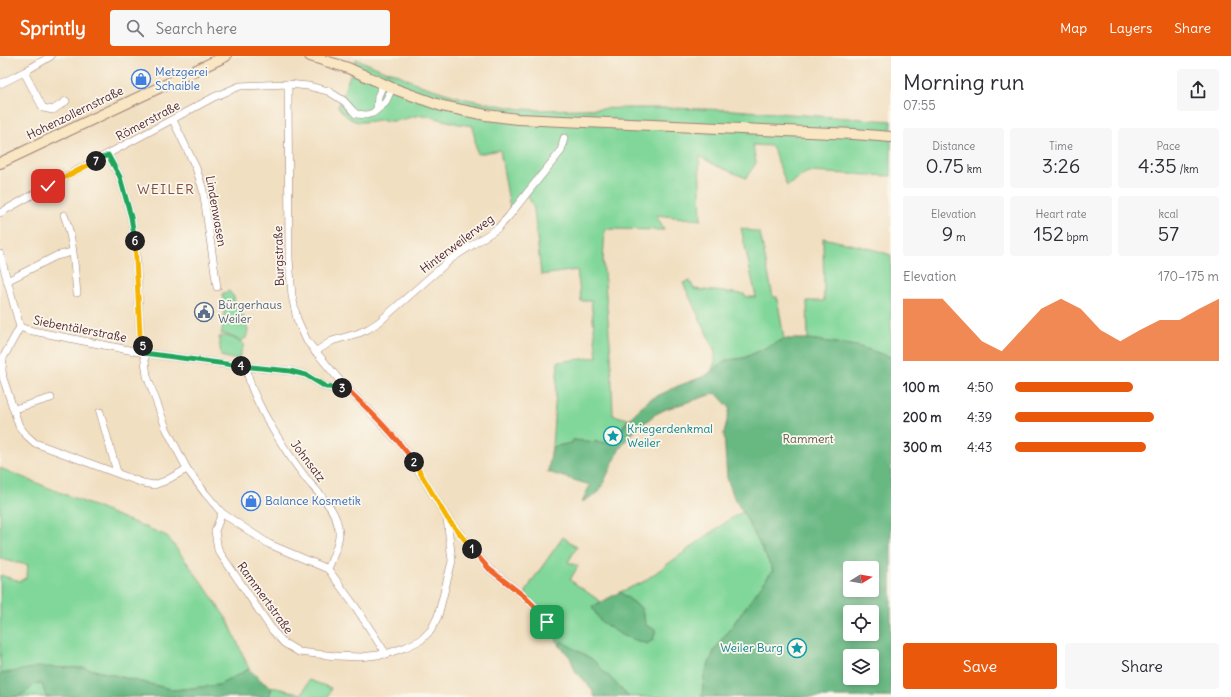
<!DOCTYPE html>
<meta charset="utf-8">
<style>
body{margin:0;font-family:Delius,sans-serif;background:#f7f7f7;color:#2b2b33;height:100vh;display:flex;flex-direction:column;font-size:15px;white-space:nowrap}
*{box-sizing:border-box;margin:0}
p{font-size:13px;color:#7c7c81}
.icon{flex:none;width:22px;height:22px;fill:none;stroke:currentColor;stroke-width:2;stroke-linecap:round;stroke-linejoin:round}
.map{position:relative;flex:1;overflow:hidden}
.sheet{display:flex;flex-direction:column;background:#fff;width:340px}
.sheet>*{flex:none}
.needle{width:26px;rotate:79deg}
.controls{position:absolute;left:843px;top:505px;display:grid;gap:8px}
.controls a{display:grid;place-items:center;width:36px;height:36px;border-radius:4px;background:#fff;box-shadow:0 2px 6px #0003;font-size:20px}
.pin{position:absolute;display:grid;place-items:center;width:34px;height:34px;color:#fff;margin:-17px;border-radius:8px;box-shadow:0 2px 6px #0006}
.km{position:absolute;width:20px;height:20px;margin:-10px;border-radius:50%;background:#222;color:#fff;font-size:11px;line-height:20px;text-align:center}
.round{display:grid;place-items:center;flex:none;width:42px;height:42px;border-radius:4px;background:#f7f7f7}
.headline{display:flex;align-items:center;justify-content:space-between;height:68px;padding:0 12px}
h1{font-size:22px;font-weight:600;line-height:30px}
.figures{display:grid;grid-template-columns:repeat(3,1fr);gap:6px;height:68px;padding:4px 12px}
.figures div{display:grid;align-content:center;border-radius:4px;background:#f7f7f7;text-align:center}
.figures b{font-size:20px;font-weight:600}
.figures small{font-size:11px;font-weight:400}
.figures p{font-size:11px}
.chart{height:112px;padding:8px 12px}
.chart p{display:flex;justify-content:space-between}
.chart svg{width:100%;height:72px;margin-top:4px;fill:#ea580c;opacity:.7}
.button{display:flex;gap:8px;margin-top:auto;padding:8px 12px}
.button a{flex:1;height:46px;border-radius:4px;background:#ea580c;color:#fff;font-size:16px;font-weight:600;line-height:46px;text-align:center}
.button a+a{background:#f7f7f7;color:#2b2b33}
ul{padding:0 12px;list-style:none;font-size:13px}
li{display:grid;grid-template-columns:64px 48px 1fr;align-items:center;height:30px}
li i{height:10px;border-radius:5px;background:#ea580c}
header{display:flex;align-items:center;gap:24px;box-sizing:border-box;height:56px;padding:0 20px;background:#ea580c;color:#fff}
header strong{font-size:19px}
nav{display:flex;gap:22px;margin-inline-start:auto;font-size:14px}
.search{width:280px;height:36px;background:#f7f7f7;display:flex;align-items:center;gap:10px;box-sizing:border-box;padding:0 14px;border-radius:4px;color:#7c7c81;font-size:15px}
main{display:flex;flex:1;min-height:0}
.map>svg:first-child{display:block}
.green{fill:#81d79a;stroke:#667b62}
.forest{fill:#68b882;stroke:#596c56;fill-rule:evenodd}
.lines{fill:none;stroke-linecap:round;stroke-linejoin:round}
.minor-casing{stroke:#9e7f76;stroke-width:8}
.secondary-casing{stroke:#9e7f76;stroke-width:12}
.minor{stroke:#fff;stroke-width:7}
.secondary{stroke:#f9e7c3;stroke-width:10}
.split-1-casing{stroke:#fff;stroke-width:8}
.split-2-casing{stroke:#fff;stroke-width:8}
.split-3-casing{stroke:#fff;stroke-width:8}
.split-4-casing{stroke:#fff;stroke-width:8}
.split-5-casing{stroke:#fff;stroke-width:8}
.split-6-casing{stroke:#fff;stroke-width:8}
.split-7-casing{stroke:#fff;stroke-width:8}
.split-8-casing{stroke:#fff;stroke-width:8}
.split-1{stroke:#f0652b;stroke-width:5}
.split-2{stroke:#f5b400;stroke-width:5}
.split-3{stroke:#f0652b;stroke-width:5}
.split-4{stroke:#22a559;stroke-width:5}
.split-5{stroke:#22a559;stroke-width:5}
.split-6{stroke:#f5b400;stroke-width:5}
.split-7{stroke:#22a559;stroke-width:5}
.split-8{stroke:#f5b400;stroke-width:5}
.labels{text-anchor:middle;stroke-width:3.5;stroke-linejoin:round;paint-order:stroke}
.shop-label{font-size:12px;fill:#366cbe;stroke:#fbf7ec;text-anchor:start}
.street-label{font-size:12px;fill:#4a1f2b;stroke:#fbf7ec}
.service-label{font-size:12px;fill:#4e5e75;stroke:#fbf7ec;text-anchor:start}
.culture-label{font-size:12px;fill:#0d838f;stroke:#fbf7ec;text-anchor:start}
.park-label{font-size:12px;fill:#5a564c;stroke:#fbf7ec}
.quarter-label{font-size:14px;letter-spacing:1px;fill:#814f47;stroke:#fbf7ec}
</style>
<header>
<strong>Sprintly</strong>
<div class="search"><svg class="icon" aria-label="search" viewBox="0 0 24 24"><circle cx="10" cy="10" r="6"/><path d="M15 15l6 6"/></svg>Search here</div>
<nav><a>Map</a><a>Layers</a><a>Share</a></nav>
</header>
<main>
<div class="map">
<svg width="891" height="641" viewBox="0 0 891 641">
<rect width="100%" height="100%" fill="#fbf7ec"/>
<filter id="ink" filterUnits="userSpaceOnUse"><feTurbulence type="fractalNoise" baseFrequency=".025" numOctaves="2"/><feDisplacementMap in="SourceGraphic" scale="8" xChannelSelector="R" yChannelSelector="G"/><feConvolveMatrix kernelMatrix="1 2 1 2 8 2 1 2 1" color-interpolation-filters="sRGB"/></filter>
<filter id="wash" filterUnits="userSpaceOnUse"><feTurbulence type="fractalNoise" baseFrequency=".012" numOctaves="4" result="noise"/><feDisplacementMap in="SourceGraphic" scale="16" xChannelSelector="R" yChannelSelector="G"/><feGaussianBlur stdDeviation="0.9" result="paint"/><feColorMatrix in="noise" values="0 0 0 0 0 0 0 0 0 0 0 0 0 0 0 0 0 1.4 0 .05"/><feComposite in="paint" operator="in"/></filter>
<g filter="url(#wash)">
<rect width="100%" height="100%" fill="#f1dfc1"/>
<g class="green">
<path d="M356 3 385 15 395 17 420 29 442 36 465 43 520 53 541 54 630 52H670L732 54 891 65V120L807 116 787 130 772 90 753 89 756 107 746 122 717 110 699 100 701 164 656 159 664 174 605 173 603 204 611 299 613 359 628 363 611 387 573 384 572 387 552 391 558 306 597 301 591 245H581L577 214 541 219 534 153 527 137 511 158 500 94 477 98 473 70 459 68 424 59C414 59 404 64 394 65 389 66 384 63 379 64 358 67 353 69 338 51Z"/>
<polygon points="741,172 760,177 773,241 777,241 784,283 744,302 727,304 711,316 715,306 715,295 683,227 690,225 694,233 744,238 746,241 756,241"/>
<polygon points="823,182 872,193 891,199 891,301 857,290 808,283 807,245 824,245"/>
<path d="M229 235 234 241 235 249 241 255 245 264 248 275 246 282 241 285 225 278H221C225 265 225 251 222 238Z"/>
<polygon points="226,280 233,282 244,288 239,302 232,303 221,300 219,281"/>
<polygon points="0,412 167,480 203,528 228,565 249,613 219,629 174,634 85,612 48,615 52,641 0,641 0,519 20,525 27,521 28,509 0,503"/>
<polygon points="743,456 773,514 715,593 704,620 702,641 629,641 592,603 561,586 560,590 547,566 524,540 532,525 563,481 577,491 568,506 578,510 570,524 601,546 592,551 646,569 641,552 620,536 643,526 719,471 735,460"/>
<polygon points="309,624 331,632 328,641 269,641 272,631 302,638"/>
</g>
<g class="forest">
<path d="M784 283H808L857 290 891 301V641H702L704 620 715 593 773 514 743 456 735 444 727 422 724 377 730 352 716 337 666 353 654 359 628 381 619 394 599 436 582 446 590 429 548 416 552 391 572 387 573 384 611 387 630 362 649 344 678 330 705 320 727 304 744 302ZM850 512H872V534H850ZM850 556H872V578H850ZM850 600H872V622H850Z"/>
<polygon points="620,536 641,552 646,569 656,574 653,584 647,588 623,580 600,565 592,551"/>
<polygon points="561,585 592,603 629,641 595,641 592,633 576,617 570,601 560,590"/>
<path d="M38 611 85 612 174 634 219 629 249 613 264 627 272 631 269 641H46L42 628H35C23 641 18 641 0 641V618Z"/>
</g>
</g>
<g filter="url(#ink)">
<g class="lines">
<g class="minor-casing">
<g id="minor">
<polyline points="24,16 43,52 53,54 66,45"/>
<polyline points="0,28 24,16 51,0"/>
<polyline points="288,28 289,203 292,240 297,263 307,285 346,332 368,353 403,391 414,407 447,462 489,513 524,540 540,556 547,566"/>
<polyline points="377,53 378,40 383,29"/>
<polyline points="173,64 196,112 203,134 217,231"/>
<polyline points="108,99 120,121 131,161 136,193 140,278 144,297 147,320 166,372 187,413 205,437 222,457 269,488 328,513 357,553 386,598"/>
<polyline points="0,157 48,130 214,41 240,30 288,28 308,30 328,35 344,45 353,55 356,58 366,59 373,57 385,47 392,32"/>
<path d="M64 159C74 183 74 211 77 237"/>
<polyline points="0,198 20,271 28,274 144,297 247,311 290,315 306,319 326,331 335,332 346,332"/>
<polyline points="7,225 56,200 72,196"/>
<polyline points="20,271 3,302 2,314 3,322 19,370 26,379 35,387 143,427 154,429 165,425 187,413"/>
<polyline points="315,296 332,285 359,277 368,273 379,266 451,203 498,172 509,160 527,137 561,95 564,82"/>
<path d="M247 311C248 328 256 341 263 356 276 380 291 403 308 425 321 440 337 454 339 476 340 486 332 503 328 513"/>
<polyline points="14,353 51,342"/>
<polyline points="100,356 117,416"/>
<polyline points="222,457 215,475 218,494 273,575 284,587 299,596 336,600 361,601 386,598 406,591 421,584 431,574 438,560 452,505 447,462"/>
</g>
</g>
<g class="secondary-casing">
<g id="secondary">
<polyline points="310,0 348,12 392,32 442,50 486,59 518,63 854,78 891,81"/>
<polyline points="0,107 226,0"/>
</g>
</g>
<use href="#minor" class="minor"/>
<use href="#secondary" class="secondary"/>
</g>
</g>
<g class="lines" filter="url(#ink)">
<g class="split-1-casing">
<polyline id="split-1" points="472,493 489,513 524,540 540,556 547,566"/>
</g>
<g class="split-2-casing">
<polyline id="split-2" points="414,406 447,462 472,493"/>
</g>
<g class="split-3-casing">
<path id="split-3" d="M342 332H346C370 355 394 378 414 406"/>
</g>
<g class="split-4-casing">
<polyline id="split-4" points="241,310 290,315 306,319 326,331 342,332"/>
</g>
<g class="split-5-casing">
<polyline id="split-5" points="143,290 144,297 241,310"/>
</g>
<g class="split-6-casing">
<polyline id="split-6" points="135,185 140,278 143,290"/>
</g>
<g class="split-7-casing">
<polyline id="split-7" points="96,105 108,99 120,121 131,161 135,185"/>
</g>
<g class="split-8-casing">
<polyline id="split-8" points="48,130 96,105"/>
</g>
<use href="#split-1" class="split-1"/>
<use href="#split-2" class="split-2"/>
<use href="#split-3" class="split-3"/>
<use href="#split-4" class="split-4"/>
<use href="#split-5" class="split-5"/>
<use href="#split-6" class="split-6"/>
<use href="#split-7" class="split-7"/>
<use href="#split-8" class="split-8"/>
</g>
<defs>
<g id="shop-ring" transform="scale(1)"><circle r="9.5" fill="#fbf7ec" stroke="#3f7fe0" stroke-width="1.5"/><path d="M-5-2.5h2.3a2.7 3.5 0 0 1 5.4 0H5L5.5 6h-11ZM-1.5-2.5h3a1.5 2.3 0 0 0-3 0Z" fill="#3f7fe0"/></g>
<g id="civic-ring" transform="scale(1)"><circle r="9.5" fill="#fbf7ec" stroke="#5c6f8a" stroke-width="1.5"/><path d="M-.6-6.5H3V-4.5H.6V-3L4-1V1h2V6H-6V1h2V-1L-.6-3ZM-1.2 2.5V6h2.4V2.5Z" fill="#5c6f8a"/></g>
<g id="sight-ring" transform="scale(1)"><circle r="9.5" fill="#fbf7ec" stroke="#0f9aa8" stroke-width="1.5"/><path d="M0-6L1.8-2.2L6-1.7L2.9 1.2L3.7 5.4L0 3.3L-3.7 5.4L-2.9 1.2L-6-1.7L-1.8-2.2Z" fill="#0f9aa8"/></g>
</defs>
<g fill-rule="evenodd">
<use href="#shop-ring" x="141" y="23"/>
<use href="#civic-ring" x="204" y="256"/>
<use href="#sight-ring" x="613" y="380"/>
<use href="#shop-ring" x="251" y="445"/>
<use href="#sight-ring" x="797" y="592"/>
</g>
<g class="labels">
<g class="shop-label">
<text x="155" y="20">Metzgerei<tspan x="155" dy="14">Schaible</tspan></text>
<text x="265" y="449">Balance Kosmetik</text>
</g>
<g class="street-label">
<text transform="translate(75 57) rotate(-26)" y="4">Hohenzollernstraße</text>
<text transform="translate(148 65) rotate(-28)" y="4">Römerstraße</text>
<text transform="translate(216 155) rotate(80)" y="4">Lindenwasen</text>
<text transform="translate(457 188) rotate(-37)" y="4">Hinterweilerweg</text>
<text transform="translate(279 200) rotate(-92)" y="4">Burgstraße</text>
<text transform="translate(80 273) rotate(11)" y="4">Siebentälerstraße</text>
<text transform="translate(308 405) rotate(53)" y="4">Johnsatz</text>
<text transform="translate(265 542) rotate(54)" y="4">Rammertstraße</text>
</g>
<g class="service-label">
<text x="218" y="253">Bürgerhaus<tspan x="218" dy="14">Weiler</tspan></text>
</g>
<g class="culture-label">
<text x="627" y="377">Kriegerdenkmal<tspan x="627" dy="14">Weiler</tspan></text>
<text x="783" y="596" text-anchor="end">Weiler Burg</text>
</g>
<g class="park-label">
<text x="808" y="387">Rammert</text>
</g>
<g class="quarter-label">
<text x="166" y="138">WEILER</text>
</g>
</g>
</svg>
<div class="controls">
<a><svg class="needle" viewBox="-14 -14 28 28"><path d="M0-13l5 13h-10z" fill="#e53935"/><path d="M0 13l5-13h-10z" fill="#7c7c81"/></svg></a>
<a><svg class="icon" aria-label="locate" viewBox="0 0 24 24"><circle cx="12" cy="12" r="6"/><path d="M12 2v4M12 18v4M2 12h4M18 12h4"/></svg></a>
<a><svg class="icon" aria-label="layers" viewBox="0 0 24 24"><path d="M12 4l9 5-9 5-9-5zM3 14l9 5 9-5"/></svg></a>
</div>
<div class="pin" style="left:547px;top:566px;background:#1e9e55"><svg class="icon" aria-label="arrive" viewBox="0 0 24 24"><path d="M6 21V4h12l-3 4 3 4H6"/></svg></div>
<div class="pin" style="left:48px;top:130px;background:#d93025"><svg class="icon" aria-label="check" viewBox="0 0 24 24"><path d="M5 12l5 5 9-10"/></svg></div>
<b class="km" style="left:472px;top:493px">1</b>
<b class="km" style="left:414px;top:406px">2</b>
<b class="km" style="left:342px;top:332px">3</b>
<b class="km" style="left:241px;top:310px">4</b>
<b class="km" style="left:143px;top:290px">5</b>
<b class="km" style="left:135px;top:185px">6</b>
<b class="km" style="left:96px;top:105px">7</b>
</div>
<section class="sheet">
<div class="headline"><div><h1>Morning run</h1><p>07:55</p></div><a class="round"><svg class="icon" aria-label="share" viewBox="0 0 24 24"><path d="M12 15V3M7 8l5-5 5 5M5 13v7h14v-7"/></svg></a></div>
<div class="figures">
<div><p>Distance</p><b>0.75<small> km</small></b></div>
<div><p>Time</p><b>3:26</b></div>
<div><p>Pace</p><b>4:35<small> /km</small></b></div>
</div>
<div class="figures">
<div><p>Elevation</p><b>9<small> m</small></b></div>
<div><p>Heart rate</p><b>152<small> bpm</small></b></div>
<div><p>kcal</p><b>57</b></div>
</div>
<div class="chart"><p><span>Elevation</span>170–175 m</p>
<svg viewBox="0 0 160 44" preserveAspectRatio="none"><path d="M0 44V6L10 6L20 6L30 19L40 32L50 38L60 25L70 12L80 6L90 12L100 25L110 32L120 25L130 19L140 19L150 12L160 6V44z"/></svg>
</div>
<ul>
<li><b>100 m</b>4:50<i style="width:58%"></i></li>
<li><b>200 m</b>4:39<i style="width:68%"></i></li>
<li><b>300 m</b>4:43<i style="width:64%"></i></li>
</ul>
<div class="button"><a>Save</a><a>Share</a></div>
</section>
</main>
